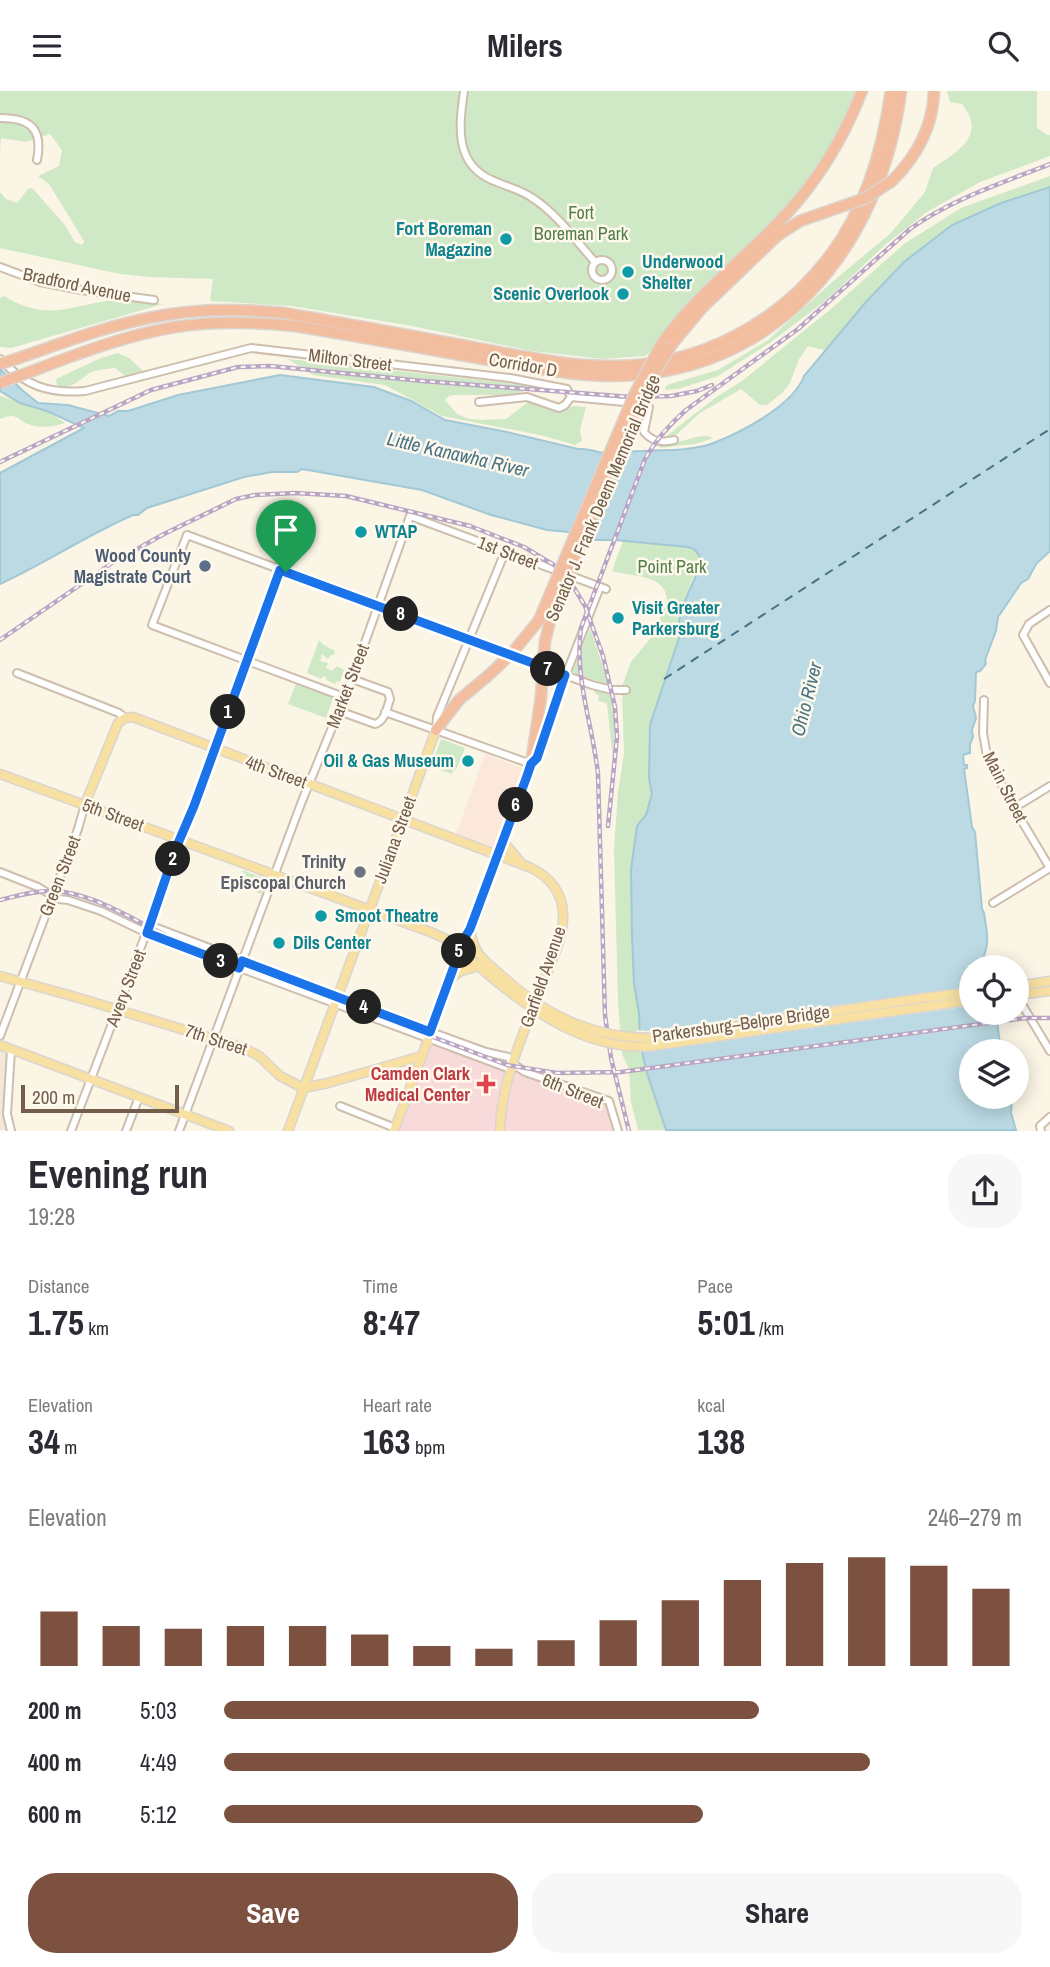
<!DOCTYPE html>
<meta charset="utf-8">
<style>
body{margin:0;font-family:"Archivo Narrow",sans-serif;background:#f7f7f7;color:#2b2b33;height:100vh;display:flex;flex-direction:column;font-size:26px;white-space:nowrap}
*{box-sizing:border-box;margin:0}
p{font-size:23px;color:#7c7c81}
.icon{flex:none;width:38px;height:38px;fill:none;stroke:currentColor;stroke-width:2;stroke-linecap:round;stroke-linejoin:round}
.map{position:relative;height:1040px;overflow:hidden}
.side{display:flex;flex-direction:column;background:#fff;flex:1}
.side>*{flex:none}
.buttons{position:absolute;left:959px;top:864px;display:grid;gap:14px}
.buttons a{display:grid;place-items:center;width:70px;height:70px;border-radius:50%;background:#fff;box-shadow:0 4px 18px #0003;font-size:35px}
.scale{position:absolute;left:21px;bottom:18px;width:158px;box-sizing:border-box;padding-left:7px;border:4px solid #735e4c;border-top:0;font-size:19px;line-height:24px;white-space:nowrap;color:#735e4c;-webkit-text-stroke:5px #fef9ec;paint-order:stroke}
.pin{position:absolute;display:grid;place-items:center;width:60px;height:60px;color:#fff;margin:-72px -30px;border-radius:50% 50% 50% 0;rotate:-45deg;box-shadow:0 0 7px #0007}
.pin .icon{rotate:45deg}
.km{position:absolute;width:35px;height:35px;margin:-18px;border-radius:50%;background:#222;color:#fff;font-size:19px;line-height:35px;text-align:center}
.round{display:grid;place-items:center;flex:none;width:74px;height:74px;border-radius:28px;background:#f7f7f7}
.head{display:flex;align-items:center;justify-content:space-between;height:119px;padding:0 28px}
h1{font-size:38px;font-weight:700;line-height:52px}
.figures{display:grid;grid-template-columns:repeat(3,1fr);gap:10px;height:119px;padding:7px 28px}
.figures div{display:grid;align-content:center}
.figures b{font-size:35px;font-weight:700}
.figures small{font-size:19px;font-weight:400}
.figures p{font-size:19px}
.chart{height:196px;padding:14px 28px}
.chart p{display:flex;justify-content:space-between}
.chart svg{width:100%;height:126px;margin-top:7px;stroke:#7c5140;stroke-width:6}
.cta{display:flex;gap:14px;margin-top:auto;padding:14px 28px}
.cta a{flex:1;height:80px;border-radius:28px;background:#7c5140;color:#fff;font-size:28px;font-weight:700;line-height:80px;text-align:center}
.cta a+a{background:#f7f7f7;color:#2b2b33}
ul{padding:0 28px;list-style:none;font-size:23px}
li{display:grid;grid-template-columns:112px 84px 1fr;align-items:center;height:52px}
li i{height:18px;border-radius:9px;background:#7c5140}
header{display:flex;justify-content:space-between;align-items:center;height:91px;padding:0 28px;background:#fff;font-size:32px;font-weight:700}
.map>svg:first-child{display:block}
.residential{fill:#f3e8d5}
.commercial{fill:#fbe8da}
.medical{fill:#f9dada}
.green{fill:#cfe8c5}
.water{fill:#bbdae4;stroke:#a2c8d5;stroke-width:2}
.pier{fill:#fbf5e6}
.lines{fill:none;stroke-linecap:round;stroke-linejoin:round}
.ferry{stroke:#477485;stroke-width:2;stroke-dasharray:9 7;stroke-linecap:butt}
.minor-casing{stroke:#cdbead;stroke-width:10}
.major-casing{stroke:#dbd5d0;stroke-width:11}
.highway-casing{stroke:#dbd5d0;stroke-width:13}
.minor{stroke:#fff;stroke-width:6}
.major{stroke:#f7e0a2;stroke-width:8}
.highway{stroke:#f3bea0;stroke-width:10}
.rail-casing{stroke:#b9a5c5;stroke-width:4.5}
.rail{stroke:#fef9ec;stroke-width:2;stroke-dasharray:5;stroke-linecap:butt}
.major-bridge-casing{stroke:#dbd5d0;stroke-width:11;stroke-linecap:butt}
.highway-bridge-casing{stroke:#dbd5d0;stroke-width:13;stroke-linecap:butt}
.major-bridge{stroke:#f7e0a2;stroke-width:8}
.highway-bridge{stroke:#f3bea0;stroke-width:10}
.route-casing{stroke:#fff;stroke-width:14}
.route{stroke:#1a73e8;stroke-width:9}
.culture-dot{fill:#0f9aa8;stroke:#fef9ec;stroke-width:2.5}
.service-dot{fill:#5c6f8a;stroke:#fef9ec;stroke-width:2.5}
.worship-dot{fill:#6b7280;stroke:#fef9ec;stroke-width:2.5}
.health-dot{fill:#e0444e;stroke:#fef9ec;stroke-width:2.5}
.labels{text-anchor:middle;stroke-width:5;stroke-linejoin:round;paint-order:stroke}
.park-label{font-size:18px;fill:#527e47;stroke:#fef9ec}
.culture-label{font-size:18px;font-weight:bold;fill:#0d838f;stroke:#fef9ec;text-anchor:start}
.street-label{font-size:18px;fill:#735e4c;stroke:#fef9ec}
.service-label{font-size:18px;font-weight:bold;fill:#4e5e75;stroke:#fef9ec;text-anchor:end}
.worship-label{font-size:18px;font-weight:bold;fill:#5b616d;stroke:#fef9ec;text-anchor:end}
.health-label{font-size:18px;font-weight:bold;fill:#be3a42;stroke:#fef9ec;text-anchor:end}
.water-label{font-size:19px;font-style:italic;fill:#477485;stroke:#fef9ec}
</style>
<header><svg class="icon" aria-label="menu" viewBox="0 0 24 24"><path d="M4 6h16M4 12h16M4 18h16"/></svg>Milers<svg class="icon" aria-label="search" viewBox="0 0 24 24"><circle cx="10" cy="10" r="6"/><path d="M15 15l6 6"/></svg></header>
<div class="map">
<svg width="1050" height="1040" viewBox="0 0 1050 1040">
<rect width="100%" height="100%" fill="#fbf5e6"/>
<polygon class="residential" points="0,954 11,959 7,1023 11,1039 0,1039"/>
<polygon class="commercial" points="485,663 525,678 498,752 496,755 492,756 456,743"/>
<polygon class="medical" points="428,948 504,976 513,973 609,1010 618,1040 394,1040"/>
<g class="green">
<polygon points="0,0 858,0 853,15 822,70 788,115 692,208 653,258 645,265 603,268 532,260 412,235 292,215 210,210 213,188 150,186 120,183 0,157 0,101 6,108 17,112 29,97 33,98 64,133 75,151 82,154 84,150 49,93 38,85 59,75 62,59 50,43 26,51 1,47 0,62"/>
<path d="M947 0H1037V37L1047 44H1050V65L980 91 927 121 886 153 829 207 771 251 718 285 678 298 666 299 665 296 670 293 718 279 768 249 831 192 891 142 925 101 933 77C958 61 987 44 962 13L950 11Z"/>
<path d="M1050 85V96L1001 112 952 134 904 171 865 212 827 260 808 255 799 268 790 292 782 302 767 314H760L741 298 700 322 673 347 675 351C689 350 699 342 712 346L711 348 695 353 659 357 668 344 715 307 742 290 831 218 904 153 961 117Z"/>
<path d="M4 205C49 232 69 214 114 209 130 208 147 211 163 213L11 257 0 256V207Z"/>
<path d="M118 262 129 267 143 280 125 285 115 277C107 278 100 278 92 281 80 287 73 300 57 294L56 288 101 267Z"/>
<polygon points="288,268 526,294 523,301 512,304 454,304 449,305 445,309 457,323 469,328 482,329 506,328 528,311 557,320 574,315 586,316 580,339 582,350 575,354 540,344 442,325 385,294 313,284"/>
<path d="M0 305 47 320 65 332C55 335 41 338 31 334 17 330 18 320 0 328Z"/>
<path d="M623 450 688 456C697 460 703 468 699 478 698 481 694 484 693 487 688 496 676 538 679 546L649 687 652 695V707L647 718 646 724 637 735 631 779 634 893 639 922 640 952 647 982 666 1039H638L631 1011 629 978 622 963 618 911 614 758 618 701 624 663 622 595 631 571 654 543 667 509C666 482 630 486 612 480Z"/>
<polygon points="590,537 609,594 574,582 573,580"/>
<polygon points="319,549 324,554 335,560 334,564 331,564 328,568 322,563 320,570 328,572 326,577 332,580 337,575 344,579 340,591 337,590 335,593 326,589 326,586 324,585 321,588 307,582"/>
<polygon points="296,593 333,607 326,627 288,613"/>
<polygon points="594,599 611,604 615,631 613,669 607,612 598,610 599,604 595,603"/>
<polygon points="441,648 465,657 456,679 454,678 452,683 431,675"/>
<polygon points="242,779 266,788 261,803 243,796 241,796 241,801 235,798 237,792 242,793 246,783 242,781"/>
</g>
<path class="water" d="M1050 96V460L1036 473 1028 488 1021 492 998 526 996 540 985 569 986 573 980 580 976 581 975 610 973 615 976 627 972 639 973 646 970 653V662L963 664 964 674H967V677L964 678 972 736 975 741 982 818 984 822C986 836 990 851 984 864L989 877H971V922H996L1001 961H971V1006H1012L1011 1022 1016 1039H666L647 982 640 952 639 922 634 893 632 845 631 779 637 735 646 724 652 703 649 687 650 634 679 547C674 527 693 492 701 474L699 464 694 458 688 456 615 449H596L569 441 547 439 491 424 422 399 302 378 297 381H272L244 386 147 417 138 424H133C87 444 46 472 0 493V382L84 337 47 320 20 312 0 300V278L22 299 38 312 68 314 109 325 118 320H128L178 304 280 284 374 296 411 310 445 329 507 341 578 358C591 357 593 361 604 362 616 363 629 360 642 360 664 359 689 360 711 353 740 342 793 315 804 285L865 212 904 171 952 134 1001 112Z"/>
<polygon class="pier" points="971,896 971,915 672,957 658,958 636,952 636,939 647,940 669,937"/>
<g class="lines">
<polyline class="ferry" points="664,588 1050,338"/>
<g class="minor-casing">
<g id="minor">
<path d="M464 0C459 35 454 74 494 90 508 96 522 99 534 108 558 124 576 150 595 171"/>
<path d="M0 27C31 27 43 38 37 69"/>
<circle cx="602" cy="179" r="10"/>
<polyline points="0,176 40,191 81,199 154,209"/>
<path d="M0 268C25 295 49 303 85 300L251 257 510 287 567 298 571 306 646 313 649 316 644 341C652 351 662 352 674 349"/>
<polyline points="479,311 527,306 559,317 565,314 571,306"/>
<polyline points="1050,519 1029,533 1023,544 1050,592"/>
<polyline points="17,582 119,622 125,627"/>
<polyline points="344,606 152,534 187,444 592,594 612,599 626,599"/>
<polyline points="984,609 983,642 987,665 1014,717 1050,777"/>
<path d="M339 620 375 633C385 630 387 617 390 608L388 601 352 588"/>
<polyline points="385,621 531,673 537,667 558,604 600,496"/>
<polyline points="436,638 437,626 505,461"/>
<polyline points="1014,717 1050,695"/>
<polyline points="0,781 38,796 58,808 68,809 101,820 147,842 173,852 505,976 513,973"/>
<polyline points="993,812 1050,777"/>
<polyline points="149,834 431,941 486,961 508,966 513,973 525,981 609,1010 618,1040"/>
<polyline points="999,872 1001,877"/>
<polyline points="1017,905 1050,960"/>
<polyline points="0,945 78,738 85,713"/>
<polyline points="340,1015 395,1037"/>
<polyline points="11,1040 7,1023 11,959"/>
<path d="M71 1040C143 853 212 666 280 479"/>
<polyline points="126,1040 139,1006"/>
<polyline points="179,1040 302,710 352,588 410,425 606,498"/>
<polyline points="1041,1040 1040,1035 1050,1026"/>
</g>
</g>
<g class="major-casing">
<g id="major">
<polyline points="0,683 433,842 450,850 497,891"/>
<path d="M85 713 118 632 125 627 133 626 529 776C550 785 564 803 563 827 563 848 552 869 544 889 526 937 501 988 500 1040"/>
<polyline points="503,750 521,772"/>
<path d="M470 838C474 864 484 869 502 885"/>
<polyline points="0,885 79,907 244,957 259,965 280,985 303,997 328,992 422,965"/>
<polyline points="451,887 461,880 479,875"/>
<polyline points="1017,895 1050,890"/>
<polyline points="1017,904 1050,900"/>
<polyline points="922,907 971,901"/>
<polyline points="924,916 971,909"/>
<polyline points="0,954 229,1040"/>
<polyline points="288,1040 436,639"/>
<polyline points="394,1040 451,887 464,848 470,838 531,673"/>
</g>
</g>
<g class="highway-casing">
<g id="highway">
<path d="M892 90C917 65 933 35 934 0"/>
<polyline points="672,253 701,218 777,145 800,130 837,117"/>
<path d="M661 254C693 207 740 172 779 131 816 93 843 49 862 0"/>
<path d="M19 267C67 250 115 232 165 224 205 217 245 218 284 222 349 233 413 245 477 257 522 265 567 275 613 275 700 275 781 231 831 163 866 116 883 56 891 0"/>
<path d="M35 279C80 262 127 244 175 236 215 230 255 231 295 235 356 245 417 256 477 267 521 274 564 284 608 285 776 286 881 156 901 0"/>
<polyline points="436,639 459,609 490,583"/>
<polyline points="531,673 541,606"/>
</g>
</g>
<use href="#minor" class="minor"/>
<use href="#major" class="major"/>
<use href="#highway" class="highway"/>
<g class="rail-casing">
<g id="rail">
<polyline points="0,371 151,299 238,276 270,275 423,290 631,306 671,305 697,300 712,294"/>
<polyline points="0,549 112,472 164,443 236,408 255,404 295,402 346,405 470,435 524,456 554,474 570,490 585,515 603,565 615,616 617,646 608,735"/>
<path d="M0 809C17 805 36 799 54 800 96 802 138 833 177 849L507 974 557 982 621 981 1026 927H1050"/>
<path d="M629 1040 611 967 605 924 598 683C593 635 574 587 581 537L645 368C656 348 669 334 686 319L798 238 910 138C952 108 1002 92 1050 73"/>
</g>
</g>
<use href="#rail" class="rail"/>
<g class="major-bridge-casing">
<g id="major-bridge">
<path d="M502 885C546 926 601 951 662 946L922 907"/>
<path d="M497 891C542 927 593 960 653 955L924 916"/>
</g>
</g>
<g class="highway-bridge-casing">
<g id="highway-bridge">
<polyline points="837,117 866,107 892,90"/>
<polyline points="0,273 19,267"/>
<polyline points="0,292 35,279"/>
<polyline points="490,583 513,561 539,529 634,304 661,254"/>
<polyline points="541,606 545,550 553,518 634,324 645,298 672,253"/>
</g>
</g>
<use href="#major-bridge" class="major-bridge"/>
<use href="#highway-bridge" class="highway-bridge"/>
</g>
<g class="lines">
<g class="route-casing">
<polygon id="route" points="280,479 565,584 537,667 531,673 527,685 470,838 464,848 430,941 242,870 239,877 147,842 176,757 194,715"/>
</g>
<use href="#route" class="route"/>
</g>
<g class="culture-dot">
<circle cx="506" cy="148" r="7"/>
<circle cx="628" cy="181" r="7"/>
<circle cx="623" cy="203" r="7"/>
<circle cx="361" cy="441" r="7"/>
<circle cx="618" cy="527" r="7"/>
<circle cx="468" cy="670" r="7"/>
<circle cx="321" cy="825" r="7"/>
<circle cx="279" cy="852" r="7"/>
</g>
<circle class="service-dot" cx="205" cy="475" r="7"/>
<circle class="worship-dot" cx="360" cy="781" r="7"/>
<path class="health-dot" d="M482.5 982.5h7v7h7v7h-7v7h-7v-7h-7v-7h7z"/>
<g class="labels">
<g class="park-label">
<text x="581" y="128">Fort<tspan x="581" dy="21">Boreman Park</tspan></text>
<text x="672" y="482">Point Park</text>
</g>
<g class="culture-label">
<text x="492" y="144" text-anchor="end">Fort Boreman<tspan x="492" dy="21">Magazine</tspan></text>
<text x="642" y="177">Underwood<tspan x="642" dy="21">Shelter</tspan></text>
<text x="609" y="209" text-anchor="end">Scenic Overlook</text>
<text x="375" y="447">WTAP</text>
<text x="632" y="523">Visit Greater<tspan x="632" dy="21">Parkersburg</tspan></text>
<text x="454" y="676" text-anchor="end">Oil &amp; Gas Museum</text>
<text x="335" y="831">Smoot Theatre</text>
<text x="293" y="858">Dils Center</text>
</g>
<g class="street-label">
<text transform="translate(77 194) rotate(12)" y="6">Bradford Avenue</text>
<text transform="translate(350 269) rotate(7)" y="6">Milton Street</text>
<text transform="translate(523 274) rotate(10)" y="6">Corridor D</text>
<text transform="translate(603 407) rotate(-67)" y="6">Senator J. Frank Deem Memorial Bridge</text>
<text transform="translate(508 462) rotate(21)" y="6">1st Street</text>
<text transform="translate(348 595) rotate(-69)" y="6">Market Street</text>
<text transform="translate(276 681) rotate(20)" y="6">4th Street</text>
<text transform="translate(1005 696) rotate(63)" y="6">Main Street</text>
<text transform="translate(113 724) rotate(20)" y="6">5th Street</text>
<text transform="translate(395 749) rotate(-70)" y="6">Juliana Street</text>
<text transform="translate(60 785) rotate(-69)" y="6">Green Street</text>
<text transform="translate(543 886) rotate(-71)" y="6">Garfield Avenue</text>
<text transform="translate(126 897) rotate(-69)" y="6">Avery Street</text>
<text transform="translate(741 933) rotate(-8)" y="6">Parkersburg–Belpre Bridge</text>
<text transform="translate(216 949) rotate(18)" y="6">7th Street</text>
<text transform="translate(573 1000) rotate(22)" y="6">6th Street</text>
</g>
<g class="service-label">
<text x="191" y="471">Wood County<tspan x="191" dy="21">Magistrate Court</tspan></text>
</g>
<g class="worship-label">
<text x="346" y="777">Trinity<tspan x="346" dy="21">Episcopal Church</tspan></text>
</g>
<g class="health-label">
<text x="470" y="989">Camden Clark<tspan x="470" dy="21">Medical Center</tspan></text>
</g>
<g class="water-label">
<text transform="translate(458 363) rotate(13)" y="7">Little Kanawha River</text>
<text transform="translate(806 608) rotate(-76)" y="7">Ohio River</text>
</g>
</g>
</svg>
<div class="buttons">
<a><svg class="icon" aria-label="locate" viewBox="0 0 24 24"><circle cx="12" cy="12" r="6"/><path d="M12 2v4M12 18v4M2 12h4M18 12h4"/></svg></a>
<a><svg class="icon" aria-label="layers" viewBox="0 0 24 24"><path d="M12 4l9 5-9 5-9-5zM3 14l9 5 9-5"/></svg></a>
</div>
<div class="scale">200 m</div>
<div class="pin" style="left:286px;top:481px;background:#1e9e55"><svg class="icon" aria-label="arrive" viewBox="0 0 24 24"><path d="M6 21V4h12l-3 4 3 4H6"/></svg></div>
<b class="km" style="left:228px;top:621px">1</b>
<b class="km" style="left:173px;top:768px">2</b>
<b class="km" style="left:221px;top:870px">3</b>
<b class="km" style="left:364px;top:916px">4</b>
<b class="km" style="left:459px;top:860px">5</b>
<b class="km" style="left:516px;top:714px">6</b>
<b class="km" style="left:548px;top:578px">7</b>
<b class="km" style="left:401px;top:523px">8</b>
</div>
<section class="side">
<div class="head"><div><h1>Evening run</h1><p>19:28</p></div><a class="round"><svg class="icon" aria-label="share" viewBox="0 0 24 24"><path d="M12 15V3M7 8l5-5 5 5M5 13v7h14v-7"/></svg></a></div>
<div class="figures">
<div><p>Distance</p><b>1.75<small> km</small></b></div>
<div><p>Time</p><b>8:47</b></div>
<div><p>Pace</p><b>5:01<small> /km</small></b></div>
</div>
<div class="figures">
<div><p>Elevation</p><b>34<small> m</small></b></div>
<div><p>Heart rate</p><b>163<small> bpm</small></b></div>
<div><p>kcal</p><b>138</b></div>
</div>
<div class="chart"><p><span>Elevation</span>246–279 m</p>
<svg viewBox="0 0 160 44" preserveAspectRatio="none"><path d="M5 44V25M15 44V30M25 44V31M35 44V30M45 44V30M55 44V33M65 44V37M75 44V38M85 44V35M95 44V28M105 44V21M115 44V14M125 44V8M135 44V6M145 44V9M155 44V17"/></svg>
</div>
<ul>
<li><b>200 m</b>5:03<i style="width:67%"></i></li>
<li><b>400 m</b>4:49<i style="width:81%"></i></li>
<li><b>600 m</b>5:12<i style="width:60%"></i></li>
</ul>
<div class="cta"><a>Save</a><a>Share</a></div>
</section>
